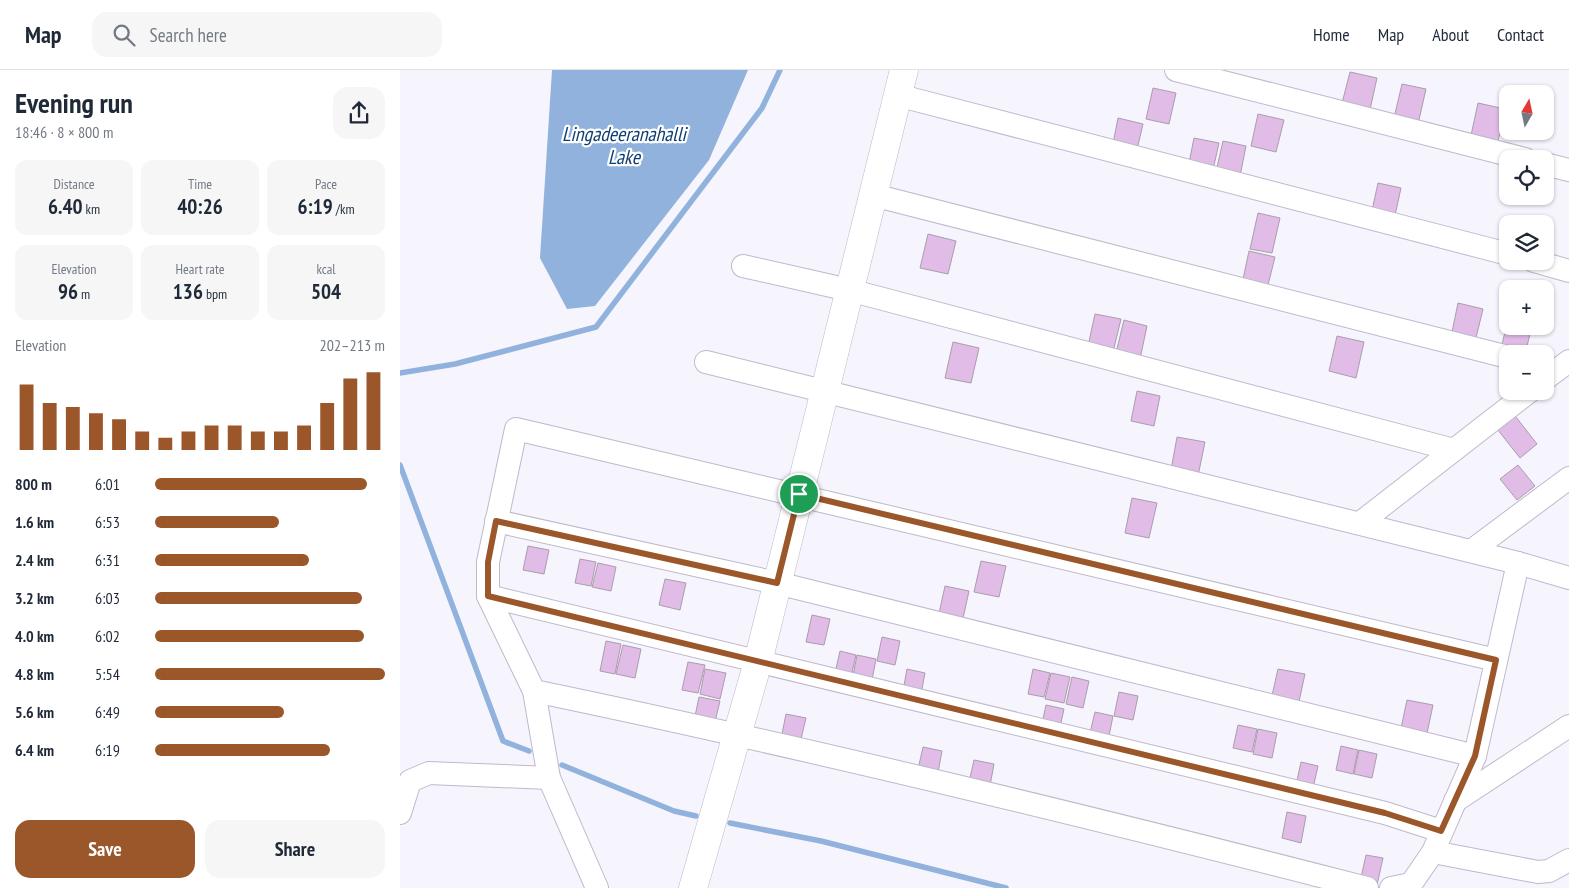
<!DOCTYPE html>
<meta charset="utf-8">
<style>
body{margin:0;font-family:"PT Sans Narrow",sans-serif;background:#f6f6f7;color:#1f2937;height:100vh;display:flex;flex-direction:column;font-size:19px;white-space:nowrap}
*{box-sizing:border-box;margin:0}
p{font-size:16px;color:#747a83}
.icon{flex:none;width:28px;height:28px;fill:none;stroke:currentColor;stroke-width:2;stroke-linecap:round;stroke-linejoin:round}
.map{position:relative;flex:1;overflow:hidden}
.sheet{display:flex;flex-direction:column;background:#fff;width:400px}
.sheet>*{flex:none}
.needle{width:32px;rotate:9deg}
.fabs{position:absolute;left:1099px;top:15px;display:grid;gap:10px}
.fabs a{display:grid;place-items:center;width:55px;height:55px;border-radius:10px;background:#fff;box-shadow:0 1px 4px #0004;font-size:25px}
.pin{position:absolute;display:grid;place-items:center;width:42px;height:42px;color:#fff;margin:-21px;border:2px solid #fff;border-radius:50%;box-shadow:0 1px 5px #0007}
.round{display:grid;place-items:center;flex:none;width:52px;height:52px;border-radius:15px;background:#f6f6f7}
.summary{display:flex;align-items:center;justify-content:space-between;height:85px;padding:0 15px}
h1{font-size:28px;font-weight:800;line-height:38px}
.figures{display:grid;grid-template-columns:repeat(3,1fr);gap:8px;height:85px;padding:5px 15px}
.figures div{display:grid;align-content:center;border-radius:12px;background:#f6f6f7;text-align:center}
.figures b{font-size:21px;font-weight:800}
.figures small{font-size:14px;font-weight:400}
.figures p{font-size:14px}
.chart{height:140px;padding:10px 15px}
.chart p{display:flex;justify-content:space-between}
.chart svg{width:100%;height:90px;margin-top:5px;stroke:#9b562a;stroke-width:6}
.primary-button{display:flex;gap:10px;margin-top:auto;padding:10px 15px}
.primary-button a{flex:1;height:58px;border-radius:15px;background:#9b562a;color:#fff;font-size:20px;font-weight:800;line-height:58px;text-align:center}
.primary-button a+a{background:#f6f6f7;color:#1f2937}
ul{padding:0 15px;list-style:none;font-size:16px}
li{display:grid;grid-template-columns:80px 60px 1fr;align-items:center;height:38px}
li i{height:12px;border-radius:6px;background:#9b562a}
header{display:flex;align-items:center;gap:30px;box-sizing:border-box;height:70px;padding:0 25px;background:#fff;border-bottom:1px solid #e0e1e3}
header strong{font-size:24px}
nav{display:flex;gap:28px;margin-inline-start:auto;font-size:18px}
.search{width:350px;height:45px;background:#f6f6f7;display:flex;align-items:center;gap:12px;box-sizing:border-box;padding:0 18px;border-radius:15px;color:#747a83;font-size:19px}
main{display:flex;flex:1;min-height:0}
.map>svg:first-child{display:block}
.water{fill:#90b2dc}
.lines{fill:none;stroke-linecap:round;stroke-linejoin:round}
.stream{stroke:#90b2dc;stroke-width:5.5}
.building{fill:#e0bce7;stroke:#aa9dac}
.street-casing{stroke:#beb9cc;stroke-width:24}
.secondary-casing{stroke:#beb9cc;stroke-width:29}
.street{stroke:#fff;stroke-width:22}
.secondary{stroke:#fff;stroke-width:28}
.route-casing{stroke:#fff;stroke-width:10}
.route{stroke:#9b562a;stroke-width:6}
.labels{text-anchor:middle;stroke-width:4.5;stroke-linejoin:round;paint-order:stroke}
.water-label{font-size:20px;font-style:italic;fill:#0f3f72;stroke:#fff}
</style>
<header>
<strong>Map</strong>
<div class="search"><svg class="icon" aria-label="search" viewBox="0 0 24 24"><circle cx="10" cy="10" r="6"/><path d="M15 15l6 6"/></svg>Search here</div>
<nav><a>Home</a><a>Map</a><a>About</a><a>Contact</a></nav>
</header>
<main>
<section class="sheet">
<div class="summary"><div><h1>Evening run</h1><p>18:46 · 8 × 800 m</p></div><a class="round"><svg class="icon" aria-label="share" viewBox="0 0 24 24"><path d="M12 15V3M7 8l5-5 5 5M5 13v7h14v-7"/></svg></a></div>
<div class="figures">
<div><p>Distance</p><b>6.40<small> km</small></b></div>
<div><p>Time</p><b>40:26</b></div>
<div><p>Pace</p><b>6:19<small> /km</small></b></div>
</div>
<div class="figures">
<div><p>Elevation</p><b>96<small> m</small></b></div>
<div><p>Heart rate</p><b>136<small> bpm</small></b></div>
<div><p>kcal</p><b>504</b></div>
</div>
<div class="chart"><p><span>Elevation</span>202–213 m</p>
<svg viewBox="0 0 160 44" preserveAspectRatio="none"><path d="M5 44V12M15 44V21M25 44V23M35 44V26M45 44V29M55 44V35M65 44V38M75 44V35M85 44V32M95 44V32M105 44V35M115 44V35M125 44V32M135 44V21M145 44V9M155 44V6"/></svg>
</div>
<ul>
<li><b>800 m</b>6:01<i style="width:92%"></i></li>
<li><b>1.6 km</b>6:53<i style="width:54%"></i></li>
<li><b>2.4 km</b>6:31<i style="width:67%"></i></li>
<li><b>3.2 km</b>6:03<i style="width:90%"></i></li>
<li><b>4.0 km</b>6:02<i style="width:91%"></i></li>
<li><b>4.8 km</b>5:54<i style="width:100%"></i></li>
<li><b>5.6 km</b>6:49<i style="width:56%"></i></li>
<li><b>6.4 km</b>6:19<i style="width:76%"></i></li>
</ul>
<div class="primary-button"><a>Save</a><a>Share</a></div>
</section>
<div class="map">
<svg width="1169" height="818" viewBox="0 0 1169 818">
<rect width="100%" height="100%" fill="#f6f4fc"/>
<polygon class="water" points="152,0 348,0 309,90 195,236 167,239 140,188"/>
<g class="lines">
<g class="stream">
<polyline points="0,303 55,294 196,257 362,38 380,0"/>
<polyline points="0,395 103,671 129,681"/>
<polyline points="162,695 274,741 296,746"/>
<polyline points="330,753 421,771 606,818"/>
</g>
</g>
<g class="building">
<polygon points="950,2 977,8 969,44 941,37"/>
<polygon points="1002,14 1026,19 1018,54 994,48"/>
<polygon points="753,18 776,23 769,54 746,49"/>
<polygon points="1078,33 1105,39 1097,76 1070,70"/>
<polygon points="858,44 884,50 876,82 851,76"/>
<polygon points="718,48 743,54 736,84 712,79"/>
<polygon points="794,68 819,73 812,104 788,98"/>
<polygon points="823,71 846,76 839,111 815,106"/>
<polygon points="978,113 1001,118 994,150 971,145"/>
<polygon points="858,143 880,148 872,183 850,179"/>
<polygon points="528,164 556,171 548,204 520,198"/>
<polygon points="849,181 875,187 867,219 842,214"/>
<polygon points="1058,233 1083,239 1075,272 1051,267"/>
<polygon points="695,244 721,249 713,282 688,276"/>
<polygon points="1108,249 1108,256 1132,256 1125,284 1101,279"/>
<polygon points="724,250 747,256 740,289 716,283"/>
<polygon points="937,266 964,272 956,308 929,301"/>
<polygon points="553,272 579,278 571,313 545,308"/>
<polygon points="737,321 760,326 754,356 731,351"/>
<polygon points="1112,342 1137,374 1120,388 1094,355"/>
<polygon points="777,367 805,372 798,406 771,400"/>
<polygon points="1118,395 1135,416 1117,430 1100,409"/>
<polygon points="732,428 757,433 749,468 725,463"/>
<polygon points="128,476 149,480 144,504 123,500"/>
<polygon points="180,489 196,492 191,516 175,513"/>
<polygon points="581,491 606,496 599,527 574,522"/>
<polygon points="198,493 216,497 211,521 192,517"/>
<polygon points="265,509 286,513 280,540 259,535"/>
<polygon points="545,516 569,521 562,553 538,548"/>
<polygon points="412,545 430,549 424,575 406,572"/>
<polygon points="482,567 500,571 495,595 477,591"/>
<polygon points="206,571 221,574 215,604 200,601"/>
<polygon points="223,575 241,579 235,608 216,604"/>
<polygon points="440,581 456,585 451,607 435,603"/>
<polygon points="457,585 476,589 471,615 452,611"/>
<polygon points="288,592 305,595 298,623 282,620"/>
<polygon points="305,599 326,603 320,629 300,624"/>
<polygon points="507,599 525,603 521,624 503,621"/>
<polygon points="633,599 650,603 644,627 628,624"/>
<polygon points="878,599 905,604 898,636 871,630"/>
<polygon points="651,603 670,607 664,633 645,629"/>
<polygon points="672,607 689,611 683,638 666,634"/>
<polygon points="719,622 738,626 733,650 714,646"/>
<polygon points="299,627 320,631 314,656 294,651"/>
<polygon points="1007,630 1033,635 1026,668 1000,663"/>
<polygon points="646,635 664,639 659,662 641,658"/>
<polygon points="695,642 713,646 708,671 689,667"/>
<polygon points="386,644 406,648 400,673 381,669"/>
<polygon points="838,655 857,659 852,682 833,678"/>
<polygon points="858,659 877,663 872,688 853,684"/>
<polygon points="941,676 958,680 953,704 936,700"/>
<polygon points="523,677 542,681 537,708 517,704"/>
<polygon points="959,680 977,684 972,708 954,704"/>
<polygon points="574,690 594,694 589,721 568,717"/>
<polygon points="901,692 918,696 913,718 896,715"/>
<polygon points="887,742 906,746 901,773 882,768"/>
<polygon points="966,785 983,788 977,815 960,812"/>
</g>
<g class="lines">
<g class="street-casing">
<g id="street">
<polyline points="776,0 1125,89"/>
<polyline points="497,25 1108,184"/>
<polyline points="1145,94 1169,100"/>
<polyline points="473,125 1108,287"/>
<polyline points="1134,191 1169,201"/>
<polyline points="343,196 449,220 1054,380"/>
<polyline points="306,292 1118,493 1169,508"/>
<polyline points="1145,309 1169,291"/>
<polyline points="96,451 377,513 1075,686"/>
<polyline points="960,453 1130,321"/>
<polyline points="1071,481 1169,408"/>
<polyline points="88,526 985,743 1041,761"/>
<polyline points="134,621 149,708 197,818"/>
<polyline points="1055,731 1169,656"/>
<polyline points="0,743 10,711 29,703 149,708"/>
<polyline points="1033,782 1138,802 1149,801 1169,790"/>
<path d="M967 818C691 747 414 679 134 621L88 526V492L116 359 1096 590"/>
<polyline points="991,818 1011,814 1033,782 1075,686 1118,493"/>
</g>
</g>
<g class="secondary-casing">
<polyline id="secondary" points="293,818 358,592 504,0"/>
</g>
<use href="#street" class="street"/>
<use href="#secondary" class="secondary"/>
</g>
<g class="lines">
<g class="route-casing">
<polygon id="route" points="399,424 1096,590 1075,686 1041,761 985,743 88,526 88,492 96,451 377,513"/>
</g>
<use href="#route" class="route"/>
</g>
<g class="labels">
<g class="water-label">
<text x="224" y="71">Lingadeeranahalli<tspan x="224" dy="23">Lake</tspan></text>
</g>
</g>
</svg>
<div class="fabs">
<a><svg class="needle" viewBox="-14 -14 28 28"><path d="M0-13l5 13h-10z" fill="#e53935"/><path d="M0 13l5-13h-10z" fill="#747a83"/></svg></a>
<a><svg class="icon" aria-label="locate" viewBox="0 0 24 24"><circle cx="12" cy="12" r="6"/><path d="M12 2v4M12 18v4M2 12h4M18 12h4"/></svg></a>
<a><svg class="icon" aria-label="layers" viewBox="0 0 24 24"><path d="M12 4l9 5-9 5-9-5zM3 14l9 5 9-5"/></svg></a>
<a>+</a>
<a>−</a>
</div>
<div class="pin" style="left:399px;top:424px;background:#1e9e55"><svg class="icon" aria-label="arrive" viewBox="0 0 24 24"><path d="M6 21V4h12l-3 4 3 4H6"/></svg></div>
</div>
</main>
